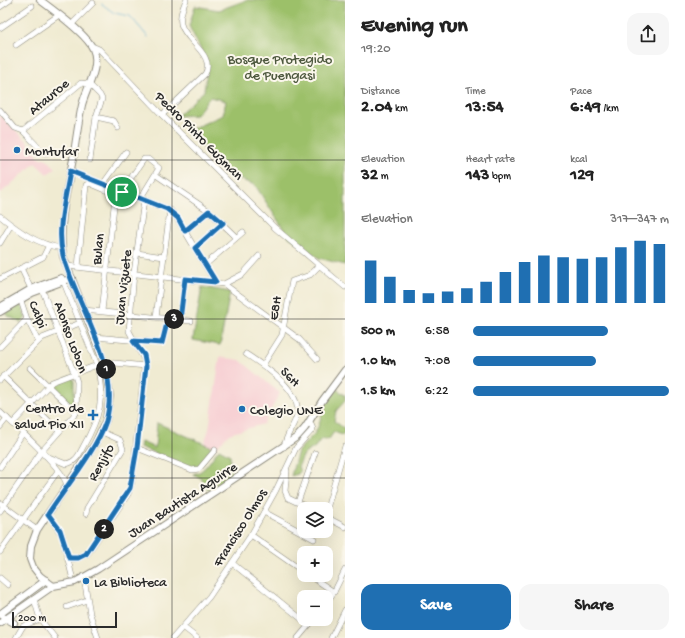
<!DOCTYPE html>
<meta charset="utf-8">
<style>
body{margin:0;font-family:"Gochi Hand",sans-serif;background:#f6f6f6;color:#222;height:100vh;display:flex;flex-direction:column;font-size:15px;white-space:nowrap}
*{box-sizing:border-box;margin:0}
p{font-size:13px;color:#767676}
.icon{flex:none;width:22px;height:22px;fill:none;stroke:currentColor;stroke-width:2;stroke-linecap:round;stroke-linejoin:round}
.map{position:relative;flex:1;overflow:hidden}
.drawer{display:flex;flex-direction:column;background:#fff;width:340px}
.drawer>*{flex:none}
.buttons{position:absolute;left:297px;top:502px;display:grid;gap:8px}
.buttons a{display:grid;place-items:center;width:36px;height:36px;border-radius:8px;background:#fff;box-shadow:0 4px 16px #0002;font-size:20px}
.scale{position:absolute;left:12px;bottom:10px;width:105px;box-sizing:border-box;padding-left:4px;border:2px solid #2b2b2b;border-top:0;font-size:11px;line-height:14px;white-space:nowrap;color:#2b2b2b;-webkit-text-stroke:3px #fbf7ec;paint-order:stroke}
.pin{position:absolute;display:grid;place-items:center;width:34px;height:34px;color:#fff;margin:-17px;border:2px solid #fff;border-radius:50%;box-shadow:0 1px 4px #0007}
.km{position:absolute;width:20px;height:20px;margin:-10px;border-radius:50%;background:#222;color:#fff;font-size:11px;line-height:20px;text-align:center}
.round{display:grid;place-items:center;flex:none;width:42px;height:42px;border-radius:12px;background:#f6f6f6}
.headline{display:flex;align-items:center;justify-content:space-between;height:68px;padding:0 16px}
h1{font-size:22px;font-weight:700;line-height:30px}
.metrics{display:grid;grid-template-columns:repeat(3,1fr);gap:6px;height:68px;padding:4px 16px}
.metrics div{display:grid;align-content:center}
.metrics b{font-size:17px;font-weight:700}
.metrics small{font-size:11px;font-weight:400}
.metrics p{font-size:11px}
.chart{height:112px;padding:8px 16px}
.chart p{display:flex;justify-content:space-between}
.chart svg{width:100%;height:72px;margin-top:4px;stroke:#1f6fb2;stroke-width:6}
.action{display:flex;gap:8px;margin-top:auto;padding:8px 16px}
.action a{flex:1;height:46px;border-radius:12px;background:#1f6fb2;color:#fff;font-size:16px;font-weight:700;line-height:46px;text-align:center}
.action a+a{background:#f6f6f6;color:#222}
ul{padding:0 16px;list-style:none;font-size:13px}
li{display:grid;grid-template-columns:64px 48px 1fr;align-items:center;height:30px}
li i{height:10px;border-radius:5px;background:#1f6fb2}
main{display:flex;flex:1;min-height:0}
.map>svg:first-child{display:block}
.built{fill:#f7cfd3}
.green{fill:#9cc069;stroke:#64764a}
.lines{fill:none;stroke-linecap:round;stroke-linejoin:round}
.stream{stroke:#4ea4ca;stroke-width:1}
.minor-casing{stroke:#8e8b7e;stroke-width:6}
.major-casing{stroke:#8e8b7e;stroke-width:8}
.minor{stroke:#fff;stroke-width:5}
.major{stroke:#fff;stroke-width:6}
.route-casing{stroke:#fff;stroke-width:8}
.route{stroke:#1f6fb2;stroke-width:5}
.grid{fill:none;stroke:#2b2b2b;stroke-width:1;stroke-opacity:0.55}
.poi-dot{fill:#1f6fb2;stroke:#fbf7ec;stroke-width:1.5}
.labels{text-anchor:middle;stroke-width:4;stroke-linejoin:round;paint-order:stroke}
.park-label{font-size:14px;fill:#4d583e;stroke:#fbf7ec}
.street-label{font-size:14px;fill:#2b2b2b;stroke:#fbf7ec}
.poi-label{font-size:14px;fill:#2b2b2b;stroke:#fbf7ec;text-anchor:start}
</style>
<main>
<div class="map">
<svg width="345" height="638" viewBox="0 0 345 638">
<rect width="100%" height="100%" fill="#fbf7ec"/>
<filter id="ink" filterUnits="userSpaceOnUse"><feTurbulence type="fractalNoise" baseFrequency=".025" numOctaves="2"/><feDisplacementMap in="SourceGraphic" scale="8" xChannelSelector="R" yChannelSelector="G"/><feConvolveMatrix kernelMatrix="1 2 1 2 8 2 1 2 1" color-interpolation-filters="sRGB"/></filter>
<filter id="wash" filterUnits="userSpaceOnUse"><feTurbulence type="fractalNoise" baseFrequency=".012" numOctaves="4" result="noise"/><feDisplacementMap in="SourceGraphic" scale="16" xChannelSelector="R" yChannelSelector="G"/><feGaussianBlur stdDeviation="0.9" result="paint"/><feColorMatrix in="noise" values="0 0 0 0 0 0 0 0 0 0 0 0 0 0 0 0 0 1.4 0 .05"/><feComposite in="paint" operator="in"/></filter>
<g filter="url(#wash)">
<rect width="100%" height="100%" fill="#f0ebd2"/>
<g class="built">
<polygon points="0,115 28,142 39,158 45,158 56,168 47,174 35,163 0,194"/>
<polygon points="220,357 240,360 280,393 263,424 229,434 215,448 204,444 209,429"/>
</g>
<g class="green">
<polygon points="247,0 345,0 345,265 319,258 288,236 255,185 228,175 211,159 203,147 185,132 223,115 226,101 210,97 196,115 177,116 204,91 208,64 189,26 195,6 219,10"/>
<polygon points="202,287 230,292 220,345 193,340"/>
<polygon points="21,304 26,318 21,323 5,314"/>
<polygon points="71,376 74,381 74,409 54,388 56,383"/>
<polygon points="335,388 345,395 345,401 336,411 334,421 345,429 345,432 342,435 334,432 329,439 321,439 315,447 304,454 298,467 300,471 298,474 291,476 298,451 315,433 319,425 323,409"/>
<polygon points="157,423 214,448 198,467 195,469 140,447 141,442 155,448"/>
<path d="M219 449 230 455 231 475 208 490 201 478 193 474C205 473 212 457 219 449Z"/>
</g>
<g class="lines">
<polyline class="stream" points="102,4 114,13 130,16 148,37"/>
</g>
</g>
<g filter="url(#ink)">
<g class="lines">
<g class="minor-casing">
<g id="minor">
<polyline points="0,7 10,0"/>
<polyline points="71,25 93,3"/>
<polyline points="0,28 32,6"/>
<polyline points="16,45 59,15"/>
<polyline points="92,46 99,49 162,115 275,228 345,287"/>
<polyline points="0,110 15,128 23,131 45,154"/>
<path d="M162 115 205 74C216 55 185 41 181 24 179 16 183 8 186 0"/>
<polyline points="96,117 114,121 118,128"/>
<polyline points="23,131 81,83 89,84 100,95 102,99 96,117 90,160"/>
<polyline points="70,171 170,210 177,218 215,282"/>
<polyline points="156,175 209,211 236,237"/>
<polyline points="103,184 126,152"/>
<polyline points="122,191 144,159 148,159 159,168 140,199"/>
<path d="M0 216C19 231 38 245 62 248"/>
<polyline points="185,231 209,211"/>
<polyline points="0,243 11,225"/>
<polyline points="195,248 223,223"/>
<polyline points="137,253 164,257"/>
<polyline points="205,265 243,232"/>
<polyline points="67,266 224,284 299,339 317,359"/>
<polyline points="78,267 86,185 89,183 115,194"/>
<polyline points="21,268 31,289"/>
<polyline points="0,279 43,257 48,247"/>
<polyline points="224,284 243,274 259,256"/>
<polyline points="20,298 27,319 38,341"/>
<polyline points="84,310 191,321"/>
<polyline points="102,311 116,189"/>
<polyline points="156,317 170,210"/>
<polyline points="180,320 185,279"/>
<polyline points="95,337 162,343 168,319"/>
<polyline points="0,347 27,319"/>
<path d="M246 354C264 366 302 390 297 415 294 426 286 435 284 447"/>
<polyline points="104,362 146,366"/>
<polyline points="263,365 282,335 292,281 310,275 319,266"/>
<polyline points="30,368 76,413"/>
<polyline points="3,376 59,431"/>
<polyline points="0,380 42,338 80,323"/>
<path d="M0 412C14 425 65 469 67 486"/>
<polyline points="13,423 52,382 97,365"/>
<polyline points="0,427 7,418"/>
<polyline points="137,448 192,470 199,469 215,450"/>
<path d="M44 455 66 464C76 462 79 455 83 447 100 417 105 399 97 365L62 278"/>
<polyline points="0,467 23,433"/>
<polyline points="287,471 285,491 288,498 311,509"/>
<polyline points="298,502 315,453"/>
<polyline points="0,503 37,530"/>
<polyline points="0,511 41,452 76,413 77,382 74,373 42,289"/>
<polyline points="264,512 314,539"/>
<polyline points="326,512 345,446"/>
<polyline points="48,514 62,535 72,576"/>
<polyline points="86,514 87,508 123,449 120,440 102,432"/>
<polyline points="326,517 345,527"/>
<polyline points="251,535 304,572"/>
<polyline points="0,552 58,471"/>
<polyline points="69,559 78,558 87,554 128,494 132,482 145,361 129,331 134,273 144,200"/>
<polyline points="232,563 309,625"/>
<polyline points="309,575 334,592"/>
<polyline points="0,578 8,585"/>
<polyline points="84,578 90,614 98,638"/>
<polyline points="34,599 40,619 55,638"/>
<polyline points="326,603 334,592 345,570"/>
<polyline points="67,607 87,600"/>
<polyline points="183,627 197,638"/>
<polyline points="16,638 23,626 40,619"/>
<polyline points="173,638 209,597 251,535 276,490 296,448 313,429 310,422"/>
<polyline points="298,638 314,619"/>
<polyline points="331,638 345,610"/>
</g>
</g>
<g class="major-casing">
<g id="major">
<path d="M40 0C53 10 87 34 93 49 101 66 86 89 82 105 78 123 76 141 73 159 67 190 58 224 63 256L104 362 110 396 106 420 95 444 37 530 31 546 30 559 33 567 40 576 53 586 75 582 98 569 297 437 305 428 322 401 345 370"/>
<polyline points="0,307 31,289 61,278"/>
<polyline points="0,312 32,293 72,278"/>
<polyline points="0,614 46,580"/>
<polyline points="3,617 14,623"/>
<polyline points="0,623 53,586"/>
</g>
</g>
<use href="#minor" class="minor"/>
<use href="#major" class="major"/>
</g>
</g>
<g class="lines" filter="url(#ink)">
<g class="route-casing">
<path id="route" d="M70 171 167 209 178 218 185 231 209 211 223 223 195 248 216 282 185 279 180 320 168 319 162 343 133 341 144 355 146 366 137 448 130 488 86 554 78 558H69L60 530 48 514C65 488 97 449 106 421 122 365 77 308 63 255 56 229 66 197 70 171Z"/>
</g>
<use href="#route" class="route"/>
</g>
<path class="grid" d="M172 0V638M0 160H345M0 319H345M0 478H345"/>
<g class="poi-dot">
<circle cx="17" cy="150" r="4"/>
<circle cx="242" cy="409" r="4"/>
<path d="M91 409h4v4h4v4h-4v4h-4v-4h-4v-4h4z"/>
<circle cx="86" cy="581" r="4"/>
</g>
<g class="labels">
<g class="park-label">
<text x="280" y="63">Bosque Protegido<tspan x="280" dy="16">de Puengasi</tspan></text>
</g>
<g class="street-label">
<text transform="translate(48 96) rotate(-40)" y="5">Atauroe</text>
<text transform="translate(200 135) rotate(45)" y="5">Pedro Pinto Guzman</text>
<text transform="translate(97 249) rotate(-84)" y="5">Bulan</text>
<text transform="translate(122 287) rotate(-84)" y="5">Juan Vizuete</text>
<text transform="translate(274 308) rotate(-80)" y="5">E8H</text>
<text transform="translate(39 314) rotate(68)" y="5">Calpi</text>
<text transform="translate(72 337) rotate(70)" y="5">Alonso Lobon</text>
<text transform="translate(291 376) rotate(46)" y="5">S6H</text>
<text transform="translate(100 462) rotate(-61)" y="5">Renjifo</text>
<text transform="translate(182 499) rotate(-33)" y="5">Juan Bautista Aguirre</text>
<text transform="translate(239 527) rotate(-58)" y="5">Francisco Olmos</text>
</g>
<g class="poi-label">
<text x="25" y="155">Montufar</text>
<text x="84" y="412" text-anchor="end">Centro de<tspan x="84" dy="16">salud Pio XII</tspan></text>
<text x="250" y="414">Colegio UNE</text>
<text x="94" y="586">La Biblioteca</text>
</g>
</g>
</svg>
<div class="buttons">
<a><svg class="icon" aria-label="layers" viewBox="0 0 24 24"><path d="M12 4l9 5-9 5-9-5zM3 14l9 5 9-5"/></svg></a>
<a>+</a>
<a>−</a>
</div>
<div class="scale">200 m</div>
<div class="pin" style="left:122px;top:192px;background:#1e9e55"><svg class="icon" aria-label="arrive" viewBox="0 0 24 24"><path d="M6 21V4h12l-3 4 3 4H6"/></svg></div>
<b class="km" style="left:106px;top:369px">1</b>
<b class="km" style="left:104px;top:529px">2</b>
<b class="km" style="left:174px;top:319px">3</b>
</div>
<section class="drawer">
<div class="headline"><div><h1>Evening run</h1><p>19:20</p></div><a class="round"><svg class="icon" aria-label="share" viewBox="0 0 24 24"><path d="M12 15V3M7 8l5-5 5 5M5 13v7h14v-7"/></svg></a></div>
<div class="metrics">
<div><p>Distance</p><b>2.04<small> km</small></b></div>
<div><p>Time</p><b>13:54</b></div>
<div><p>Pace</p><b>6:49<small> /km</small></b></div>
</div>
<div class="metrics">
<div><p>Elevation</p><b>32<small> m</small></b></div>
<div><p>Heart rate</p><b>143<small> bpm</small></b></div>
<div><p>kcal</p><b>129</b></div>
</div>
<div class="chart"><p><span>Elevation</span>317–347 m</p>
<svg viewBox="0 0 160 44" preserveAspectRatio="none"><path d="M5 44V18M15 44V28M25 44V36M35 44V38M45 44V37M55 44V35M65 44V31M75 44V25M85 44V19M95 44V15M105 44V16M115 44V17M125 44V16M135 44V10M145 44V6M155 44V8"/></svg>
</div>
<ul>
<li><b>500 m</b>6:58<i style="width:69%"></i></li>
<li><b>1.0 km</b>7:08<i style="width:63%"></i></li>
<li><b>1.5 km</b>6:22<i style="width:100%"></i></li>
</ul>
<div class="action"><a>Save</a><a>Share</a></div>
</section>
</main>
